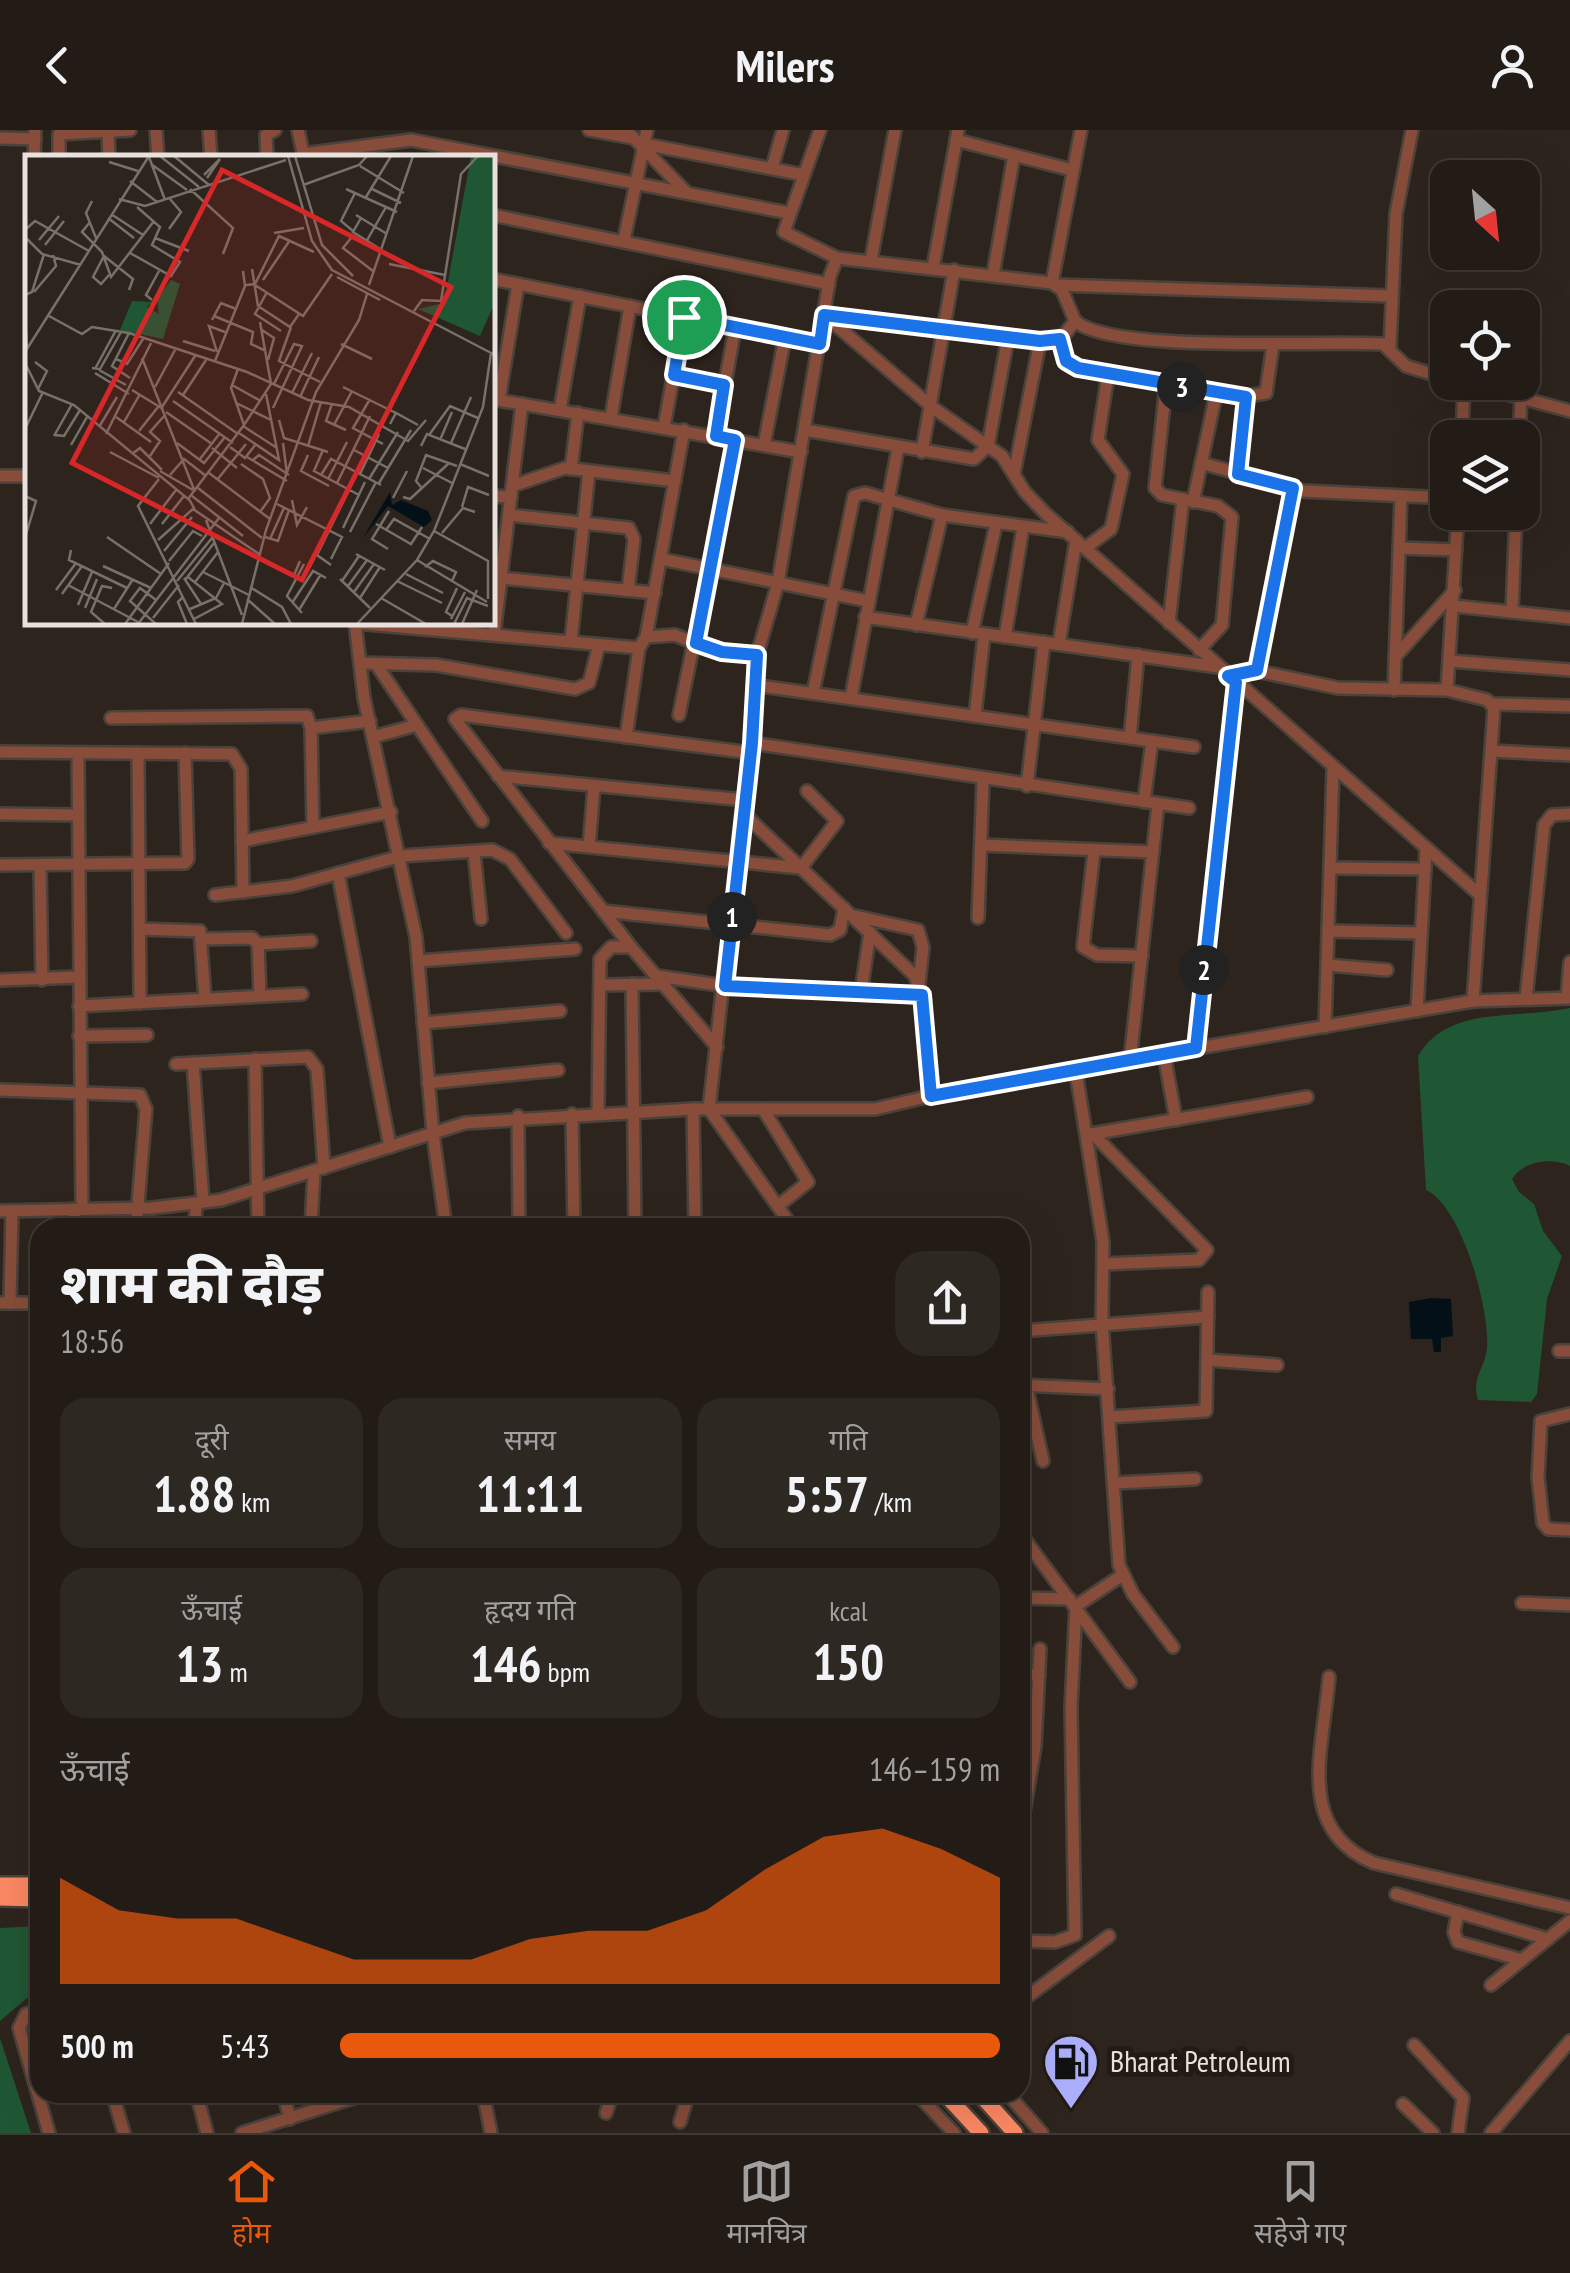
<!DOCTYPE html>
<html lang="hi">
<meta charset="utf-8">
<style>
body{margin:0;font-family:"PT Sans Narrow","Noto Sans Devanagari",sans-serif;background:#2e2823;color:#f1f3f6;height:100vh;display:flex;flex-direction:column;font-size:38px;white-space:nowrap}
*{box-sizing:border-box;margin:0}
p{font-size:32px;color:#a2a1a1}
.icon{flex:none;width:55px;height:55px;fill:none;stroke:currentColor;stroke-width:2;stroke-linecap:round;stroke-linejoin:round}
.map{position:relative;flex:1;overflow:hidden}
.details{position:absolute;left:30px;top:1088px;width:1000px;height:885px;display:flex;flex-direction:column;background:#221b16;border-radius:30px;box-shadow:0 10px 40px #0002,0 0 0 2px #3f3935}
.details>*{flex:none}
.needle{width:65px;rotate:153deg}
.buttons{position:absolute;left:1430px;top:30px;display:grid;gap:20px}
.buttons a{display:grid;place-items:center;width:110px;height:110px;border-radius:20px;background:#221b16;box-shadow:0 10px 40px #0002,0 0 0 2px #3f3935;font-size:50px}
.pin{position:absolute;display:grid;place-items:center;width:85px;height:85px;color:#fff;margin:-42px;border:5px solid #fff;border-radius:50%;box-shadow:0 2px 10px #0007}
.km{position:absolute;width:50px;height:50px;margin:-25px;border-radius:50%;background:#222;color:#fff;font-size:28px;line-height:50px;text-align:center}
.round{display:grid;place-items:center;flex:none;width:105px;height:105px;border-radius:30px;background:#2e2823}
.headline{display:flex;align-items:center;justify-content:space-between;height:170px;padding:0 30px}
h1{font-size:55px;font-weight:800;line-height:75px}
.figures{display:grid;grid-template-columns:repeat(3,1fr);gap:15px;height:170px;padding:10px 30px}
.figures div{display:grid;align-content:center;border-radius:25px;background:#2e2823;text-align:center}
.figures b{font-size:50px;font-weight:800}
.figures small{font-size:28px;font-weight:400}
.figures p{font-size:28px}
.chart{height:280px;padding:20px 30px}
.chart p{display:flex;justify-content:space-between}
.chart svg{width:100%;height:180px;margin-top:10px;fill:#ea580c;opacity:.7}
ul{padding:0 30px;list-style:none;font-size:32px}
li{display:grid;grid-template-columns:160px 120px 1fr;align-items:center;height:75px}
li i{height:25px;border-radius:12px;background:#ea580c}
header{display:flex;justify-content:space-between;align-items:center;height:130px;padding:0 30px;background:#221b16;font-size:45px;font-weight:800}
.tabs{display:flex;justify-content:space-around;align-items:center;height:140px;border-top:2px solid #3f3935;background:#221b16;font-size:28px;color:#a2a1a1}
.tabs a{display:grid;justify-items:center;gap:5px}
.tabs .selected{color:#ea580c}
.map>svg:first-child{display:block}
.green{fill:#1f5734}
.water{fill:#041018}
.lines{fill:none;stroke-linecap:round;stroke-linejoin:round}
.minor-casing{stroke:#4b423c;stroke-width:16}
.highway-casing{stroke:#4b423c;stroke-width:20}
.minor{stroke:#874d3a;stroke-width:11}
.highway{stroke:#fc8963;stroke-width:15}
.route-casing{stroke:#fff;stroke-width:20}
.route{stroke:#1a73e8;stroke-width:12}
.labels{text-anchor:middle;stroke-width:10;stroke-linejoin:round;paint-order:stroke}
.poi-label{font-size:30px;fill:#e8e1dd;stroke:#231a14;text-anchor:start}
.inset-road{fill:none;stroke:#78706a;stroke-width:2.5}
.view{fill:#d62828;fill-opacity:0.15;stroke:#d62828;stroke-width:5}
.inset-edge{fill:none;stroke:#e8e1dd;stroke-width:5}
</style>
<header><svg class="icon" aria-label="back" viewBox="0 0 24 24"><path d="M15 5l-7 7 7 7"/></svg>Milers<svg class="icon" aria-label="person" viewBox="0 0 24 24"><circle cx="12" cy="8" r="4"/><path d="M4 21q1-7 8-7t8 7"/></svg></header>
<div class="map">
<svg width="1570" height="2003" viewBox="0 0 1570 2003">
<rect width="100%" height="100%" fill="#2d241d"/>
<g class="green">
<path d="M1570 878V1036C1552 1027 1523 1031 1512 1049L1519 1062 1534 1074 1543 1101 1562 1126 1547 1169 1537 1264 1531 1272 1478 1270C1471 1247 1485 1239 1487 1218 1490 1180 1462 1076 1426 1060L1418 926C1449 874 1517 890 1570 878Z"/>
<polygon points="40,1796 40,1857 0,1891 0,1798"/>
<polygon points="0,1908 31,2003 0,2003"/>
</g>
<polygon class="water" points="1431,1168 1451,1169 1453,1206 1441,1208 1441,1222 1434,1222 1432,1209 1411,1209 1409,1172"/>
<g class="lines">
<g class="minor-casing">
<g id="minor">
<polyline points="108,0 109,28"/>
<polyline points="156,0 158,28"/>
<polyline points="209,0 211,28"/>
<polyline points="298,0 304,28"/>
<polyline points="589,0 633,8"/>
<polyline points="626,0 687,63"/>
<polyline points="820,0 784,102 837,128"/>
<polyline points="0,8 35,9"/>
<polyline points="956,10 1072,40"/>
<polyline points="644,14 804,45"/>
<polyline points="303,24 411,10 789,83"/>
<polyline points="34,28 35,0"/>
<polyline points="59,28 59,4 130,0"/>
<polyline points="267,28 266,5 275,0"/>
<polyline points="772,38 783,0"/>
<polyline points="492,85 829,154"/>
<polyline points="624,110 647,0"/>
<polyline points="871,130 895,0"/>
<polyline points="933,138 958,0"/>
<polyline points="993,145 1014,25"/>
<polyline points="492,149 820,214"/>
<polyline points="1052,153 1081,0"/>
<polyline points="1058,155 1392,166"/>
<polyline points="824,185 932,277 1002,326 1025,362 1046,384 1480,765"/>
<polyline points="824,185 1040,211 1061,209 1075,191"/>
<polyline points="1061,209 1065,231 1078,238 1240,267 1266,263 1273,214"/>
<polyline points="1390,217 1396,84 1412,0"/>
<polyline points="673,245 724,255"/>
<polyline points="1462,252 1570,281"/>
<polyline points="1166,255 1155,358 1162,365 1218,376 1232,387 1222,495 1199,520"/>
<polyline points="492,269 801,322"/>
<polyline points="499,270 518,154"/>
<polyline points="560,280 580,166"/>
<polyline points="611,288 630,176"/>
<polyline points="664,297 684,187"/>
<polyline points="805,300 974,329 988,316 1008,207"/>
<polyline points="716,306 735,197"/>
<polyline points="1462,308 1464,253"/>
<polyline points="1519,308 1521,268"/>
<polyline points="764,315 785,207"/>
<polyline points="922,322 954,140"/>
<polyline points="1201,333 1303,361 1448,368"/>
<polyline points="571,339 578,283"/>
<polyline points="1014,344 1040,211"/>
<polyline points="1238,344 1247,267"/>
<polyline points="0,346 28,346"/>
<polyline points="512,356 565,338 675,351"/>
<polyline points="492,366 511,367"/>
<polyline points="1193,372 1216,264"/>
<polyline points="1458,382 1447,560 1487,570 1494,578 1473,871"/>
<polyline points="509,385 629,398 634,409 628,460"/>
<polyline points="1085,418 1111,399 1123,344 1098,310 1108,244"/>
<polyline points="1399,418 1456,420"/>
<polyline points="661,429 868,471"/>
<polyline points="492,443 501,448 655,463"/>
<polyline points="1454,476 1570,488"/>
<polyline points="1512,482 1516,382"/>
<polyline points="865,487 1218,537"/>
<polyline points="355,492 364,568 416,807 433,1004 446,1098"/>
<polyline points="355,493 639,518"/>
<polyline points="1169,493 1183,369"/>
<polyline points="916,495 942,385"/>
<polyline points="972,503 996,394"/>
<polyline points="494,505 522,274"/>
<polyline points="646,507 684,300"/>
<polyline points="1005,507 1023,397"/>
<polyline points="571,511 589,341"/>
<polyline points="1059,514 1076,410"/>
<polyline points="1395,527 1455,460"/>
<polyline points="1449,531 1570,540"/>
<polyline points="360,533 436,535 575,559 589,553 599,515"/>
<polyline points="376,534 482,691"/>
<polyline points="1257,541 1293,358"/>
<polyline points="1228,546 1257,541 1338,558 1447,560"/>
<polyline points="753,555 1194,617"/>
<polyline points="1394,560 1401,366"/>
<polyline points="813,563 854,366 865,363 942,385 1068,402"/>
<polyline points="851,568 898,318"/>
<polyline points="1492,574 1570,576"/>
<polyline points="679,585 735,310"/>
<polyline points="975,586 984,505"/>
<polyline points="111,588 307,586 311,598 313,697"/>
<polyline points="311,598 370,591"/>
<polyline points="373,607 417,595"/>
<polyline points="626,607 639,518 646,507 675,505 709,519 757,525"/>
<polyline points="1130,608 1138,525"/>
<polyline points="752,613 1189,678"/>
<polyline points="1492,621 1570,625"/>
<polyline points="0,622 232,624 241,639 243,762"/>
<polyline points="78,623 82,1079"/>
<polyline points="138,623 140,873"/>
<polyline points="498,646 744,670"/>
<polyline points="1027,656 1044,512"/>
<polyline points="1144,672 1152,611"/>
<path d="M742 682 752 613 757 525 778 453 830 146 837 128 1052 153 1062 160 1075 191C1113 224 1325 210 1383 214L1406 236 1448 249"/>
<polyline points="0,684 78,685"/>
<polyline points="242,711 391,682"/>
<polyline points="549,713 801,738 837,691 807,661"/>
<polyline points="981,715 1153,722"/>
<polyline points="589,717 594,656"/>
<polyline points="1094,721 1083,817 1097,825 1142,826"/>
<polyline points="474,722 481,789"/>
<polyline points="0,735 185,733 188,729 185,623"/>
<polyline points="40,735 42,850"/>
<polyline points="1330,738 1425,739"/>
<polyline points="338,743 390,1017"/>
<polyline points="215,765 292,756 401,726 492,720 510,729 566,803"/>
<polyline points="603,781 830,805 840,800 844,778"/>
<polyline points="855,786 918,800 923,817 919,854"/>
<polyline points="978,788 983,650"/>
<polyline points="140,799 200,801 205,869"/>
<polyline points="1328,801 1421,803"/>
<polyline points="202,809 252,808 258,814"/>
<polyline points="418,831 575,819"/>
<polyline points="1327,835 1387,840"/>
<polyline points="657,846 725,856 921,865"/>
<polyline points="0,850 78,847"/>
<polyline points="632,854 635,1098"/>
<polyline points="600,855 664,854"/>
<polyline points="861,862 870,802"/>
<polyline points="260,866 258,814 311,811"/>
<polyline points="1567,868 1570,832"/>
<polyline points="1526,869 1544,695 1552,685 1570,684"/>
<polyline points="79,876 302,864"/>
<polyline points="1417,881 1426,719"/>
<polyline points="423,893 560,881"/>
<polyline points="1325,897 1333,639"/>
<polyline points="79,906 147,905"/>
<polyline points="717,917 631,817 455,589 461,585 751,623"/>
<polyline points="1195,918 1235,552"/>
<polyline points="1164,924 1176,990"/>
<polyline points="255,929 258,1098"/>
<polyline points="1130,931 1158,674"/>
<polyline points="193,933 203,1072"/>
<polyline points="176,934 308,927 317,939 324,1038"/>
<polyline points="1076,942 1103,1112 1102,1192 1119,1435 1133,1464 1173,1517"/>
<polyline points="428,953 558,940"/>
<polyline points="0,960 140,965 146,979 136,1098"/>
<polyline points="693,979 695,1098"/>
<polyline points="763,979 808,1052 778,1076"/>
<polyline points="598,983 600,829 611,817 631,817"/>
<polyline points="572,984 574,1098"/>
<polyline points="518,986 519,1098"/>
<polyline points="1091,1004 1307,967"/>
<polyline points="1093,1004 1207,1120 1199,1130 1103,1134"/>
<polyline points="0,1081 152,1078 221,1070 465,993 693,979 875,979 964,958 1473,871 1570,868"/>
<polyline points="74,1098 74,1079"/>
<polyline points="195,1098 196,1073"/>
<polyline points="311,1098 314,1041"/>
<polyline points="793,1098 709,979 742,682 915,846 921,865 931,965"/>
<polyline points="0,1173 40,1173"/>
<polyline points="10,1173 12,1081"/>
<polyline points="1020,1201 1208,1187"/>
<polyline points="1559,1221 1570,1221"/>
<polyline points="1208,1230 1277,1235"/>
<polyline points="1020,1255 1108,1259"/>
<polyline points="1026,1255 1043,1331"/>
<polyline points="1570,1284 1541,1291 1538,1347 1543,1393 1548,1399 1570,1400"/>
<polyline points="1109,1287 1206,1281 1208,1162"/>
<polyline points="1115,1353 1195,1349"/>
<polyline points="1020,1403 1130,1552"/>
<polyline points="1020,1468 1070,1469"/>
<polyline points="1522,1473 1570,1475"/>
<polyline points="1020,1544 1039,1545"/>
<path d="M1329 1547C1324 1617 1293 1699 1374 1733L1570 1778"/>
<polyline points="1020,1705 1035,1617 1040,1519"/>
<polyline points="1396,1764 1548,1809"/>
<polyline points="1458,1782 1454,1802 1458,1812 1522,1830"/>
<polyline points="1020,1811 1055,1812 1075,1805 1071,1577 1076,1476 1121,1446"/>
<polyline points="1491,1855 1570,1791"/>
<polyline points="1020,1872 1109,1806"/>
<polyline points="40,1880 26,1884 19,1898 49,2003"/>
<polyline points="1414,1915 1463,1968 1458,2003"/>
<polyline points="112,1962 124,2003"/>
<polyline points="196,1962 207,2003"/>
<polyline points="283,1962 290,1989"/>
<polyline points="483,1962 491,2003"/>
<polyline points="915,1962 954,2003"/>
<polyline points="1006,1962 1042,2003"/>
<polyline points="1403,1974 1433,2003"/>
<polyline points="606,1983 613,1962"/>
<polyline points="680,1992 689,1962"/>
<polyline points="242,2003 372,1962"/>
<polyline points="1491,2003 1570,1911"/>
</g>
</g>
<g class="highway-casing">
<g id="highway">
<polyline points="0,1755 40,1755"/>
<polyline points="0,1768 40,1769"/>
<polyline points="943,1962 981,2003"/>
<polyline points="978,1962 1015,2003"/>
</g>
</g>
<use href="#minor" class="minor"/>
<use href="#highway" class="highway"/>
</g>
<g class="lines">
<g class="route-casing">
<polygon id="route" points="824,185 1040,211 1060,209 1066,231 1078,238 1246,267 1238,344 1293,358 1257,540 1228,546 1236,552 1196,918 931,966 922,865 725,856 752,613 757,525 722,522 696,513 735,310 716,306 724,255 674,245 684,187 820,214"/>
</g>
<use href="#route" class="route"/>
</g>
<defs>
<g id="fuel-pin" transform="scale(2.875)"><path d="M0 17L-7.5 6A9.5 9.5 0 1 1 7.5 6Z" fill="#abaffb" stroke="#231a14"/><path d="M-5.5-6h7V0h2V4h1.3V-2.5L3-4.5l.8-.8L6-3V5H2.5V1h-1V6h-7ZM-4.2-4.7v3.2H.2V-4.7Z" fill="#111"/></g>
</defs>
<g fill-rule="evenodd">
<use href="#fuel-pin" x="1071" y="1932"/>
</g>
<g class="labels">
<g class="poi-label">
<text x="1110" y="1942">Bharat Petroleum</text>
</g>
</g>
<g transform="translate(25 25)">
<rect width="470" height="470" fill="#2d241d"/>
<path d="M446 1H470V147L455 181 393 154 419 148ZM146 125 155 129 138 184 95 175 107 146 127 147 122 152 134 159 132 144Z" fill="#1f5734"/>
<path d="M365 337 367 350 376 345 403 356 407 365 399 372 363 351 338 383Z" fill="#041018"/>
<path class="inset-road" d="M135 1 174 32M149 1 184 30M263 1 287 86 307 115 470 200M270 1 297 90 328 121M124 2 140 45M84 7 113 16M126 9 162 35M335 11 379 38M179 20 195 4 182 23M105 26 132 47M278 30 334 10 342 1M345 33 376 48M165 34 208 73 198 99M321 34 372 57M341 42 366 1M94 44 120 51 261 5M67 46 61 58 71 83M86 59 118 80M331 60 362 79M83 63 109 83M336 63 328 77 355 94M65 67 57 77 77 97 86 122 129 66M144 74 156 57 145 44M0 75 10 66 64 96M328 76 316 66 330 38M249 78 279 73M0 82 17 99 56 110M130 83 164 96M326 83 318 93 348 116M14 85 34 61M341 87 361 52M20 90 39 66M105 98 146 121 155 107 127 90 135 72 112 52M364 109 420 120M227 114 233 151 265 172 274 159M84 120 76 129 68 122 79 101 108 124 104 135M312 122 355 145M238 125 265 85M221 130 230 129 254 81 289 97M230 130 278 161 307 119M344 130 388 1M9 137 31 111 28 100M242 137 230 159 256 176M0 140 7 137 19 99M127 145 121 140 134 116M389 156 397 145 416 146 436 19 453 1M0 160 2 195M24 161 57 179 67 172 104 178 222 217 283 245 324 252 383 286 401 265M189 161 228 177 226 189 241 196M187 165 196 148 211 154M266 172 254 206 295 227M237 175 249 183 243 205M104 178 87 211 105 223M158 186 190 196M316 189 347 204M0 197 124 1M192 197 184 171 200 177M117 203 170 337M91 204 102 209 118 184M190 206 220 131 218 116M10 207 22 216 13 234M0 208 14 236 49 250 163 344 219 270M67 213 75 214 96 177M70 214 90 177M213 214 206 233 219 270 246 229 235 167M74 215 101 230M70 218 104 239M207 230 234 245M130 232 150 195M318 232 371 258M107 235 138 254M153 237 213 279M267 238 287 198M158 240 181 205M275 242 294 202M345 244 328 273 358 289M148 246 208 288M211 248 246 265M307 249 301 266 321 275M137 252 170 201M248 253 277 191 269 189 249 229M141 257 187 289M91 262 126 287M254 265 259 283 303 297M67 266 84 237M99 267 115 239M365 269 371 258 393 270M309 270 327 236M218 271 252 293M74 272 92 242M0 274 18 237M114 276 133 252M214 278 254 305 241 239M81 279 126 188M30 280 39 281 55 255M404 280 425 251 453 263M29 281 47 249M415 285 427 257M152 288 179 308 200 282M258 288 262 319M426 288 446 242M46 290 62 262M283 291 296 247M396 291 402 279 440 294M205 292 220 303 231 289M187 293 212 313M298 295 289 316 334 340M329 295 363 313M85 297 134 323M107 299 115 293 137 315M283 300 276 316 304 331M125 301 135 286 125 277 140 260M222 302 262 326M175 304 195 278M228 305 234 300 264 320M216 309 238 324 245 343 235 357M435 309 464 321M398 313 427 328M135 316 168 335M184 318 245 364M335 319 354 279M145 320 159 304 181 321M296 320 306 304 356 330M134 324 113 351 171 469M303 324 322 287M344 324 373 277M192 325 221 289M312 328 345 261M354 328 386 275M396 332 391 326 401 300 432 311M173 333 237 383M0 341 11 346 0 383M167 341 218 381M378 342 385 344 423 309M368 343 382 316M267 345 272 370 282 352M252 349 317 382 306 404M437 352 443 332 464 340M168 354 234 399M181 365 217 460M125 369 151 335M137 369 159 341M351 369 386 389 397 372M318 373 340 327M361 375 369 364 405 384M409 376 463 406V444M325 377 351 327M417 378 438 353 450 357M82 382 136 419M240 382 253 386 264 355M245 384 259 353M133 385 169 353 164 344M363 394 347 384 364 356M46 395 44 405 102 433M139 396 167 362M331 399 360 415M238 405 269 420 275 406M392 405 462 447M144 406 168 376 177 381M306 410 292 400 324 335M78 411 126 433M400 412 408 406 431 417 427 426M178 417 224 440M381 419 418 438M163 422 197 449 169 464M159 423 176 449M315 424 345 453M160 425 189 388M152 426 187 383M317 426 334 401M372 426 417 448M170 427 193 397M43 430 113 467M323 431 342 405M225 432 257 452 266 469M31 435 51 408M329 437 349 409M37 439 57 411M158 442 153 447 162 469M335 443 355 412M356 443 401 469M222 444 250 469M267 448 288 416 301 423M53 450 67 417M60 453 72 424M89 454 108 424M165 454 191 443 199 428M274 455 296 419M277 458 262 441 279 409M427 461 421 457 432 433M128 463 154 430M426 464 440 437M80 469 66 457 77 431 87 433M100 469 144 408M113 469 194 363M131 469 105 446 115 433 131 445M217 469 241 375 291 237 334 165 342 139M332 469 392 405 409 376 458 252 466 198M429 469 442 443 463 451M437 469 452 435"/>
<path class="view" d="M197 15 426 132 277 425 47 308Z"/>
<rect width="470" height="470" class="inset-edge"/>
</g>
</svg>
<div class="buttons">
<a><svg class="needle" viewBox="-14 -14 28 28"><path d="M0-13l5 13h-10z" fill="#e53935"/><path d="M0 13l5-13h-10z" fill="#a2a1a1"/></svg></a>
<a><svg class="icon" aria-label="locate" viewBox="0 0 24 24"><circle cx="12" cy="12" r="6"/><path d="M12 2v4M12 18v4M2 12h4M18 12h4"/></svg></a>
<a><svg class="icon" aria-label="layers" viewBox="0 0 24 24"><path d="M12 4l9 5-9 5-9-5zM3 14l9 5 9-5"/></svg></a>
</div>
<div class="pin" style="left:684px;top:187px;background:#1e9e55"><svg class="icon" aria-label="arrive" viewBox="0 0 24 24"><path d="M6 21V4h12l-3 4 3 4H6"/></svg></div>
<b class="km" style="left:732px;top:787px">1</b>
<b class="km" style="left:1204px;top:840px">2</b>
<b class="km" style="left:1182px;top:257px">3</b>
<section class="details">
<div class="headline"><div><h1>शाम की दौड़</h1><p>18:56</p></div><a class="round"><svg class="icon" aria-label="share" viewBox="0 0 24 24"><path d="M12 15V3M7 8l5-5 5 5M5 13v7h14v-7"/></svg></a></div>
<div class="figures">
<div><p>दूरी</p><b>1.88<small> km</small></b></div>
<div><p>समय</p><b>11:11</b></div>
<div><p>गति</p><b>5:57<small> /km</small></b></div>
</div>
<div class="figures">
<div><p>ऊँचाई</p><b>13<small> m</small></b></div>
<div><p>हृदय गति</p><b>146<small> bpm</small></b></div>
<div><p>kcal</p><b>150</b></div>
</div>
<div class="chart"><p><span>ऊँचाई</span>146–159 m</p>
<svg viewBox="0 0 160 44" preserveAspectRatio="none"><path d="M0 44V18L10 26L20 28L30 28L40 33L50 38L60 38L70 38L80 33L90 31L100 31L110 26L120 16L130 8L140 6L150 11L160 18V44z"/></svg>
</div>
<ul>
<li><b>500 m</b>5:43<i style="width:100%"></i></li>
</ul>
</section>
</div>
<nav class="tabs">
<a class="selected"><svg class="icon" aria-label="home" viewBox="0 0 24 24"><path d="M3 11l9-7 9 7M6 9v11h12V9"/></svg>होम</a>
<a><svg class="icon" aria-label="map" viewBox="0 0 24 24"><path d="M3 6l6-2 6 2 6-2v14l-6 2-6-2-6 2zM9 4v14M15 6v14"/></svg>मानचित्र</a>
<a><svg class="icon" aria-label="saved" viewBox="0 0 24 24"><path d="M7 4h10v16l-5-4-5 4z"/></svg>सहेजे गए</a>
</nav>
